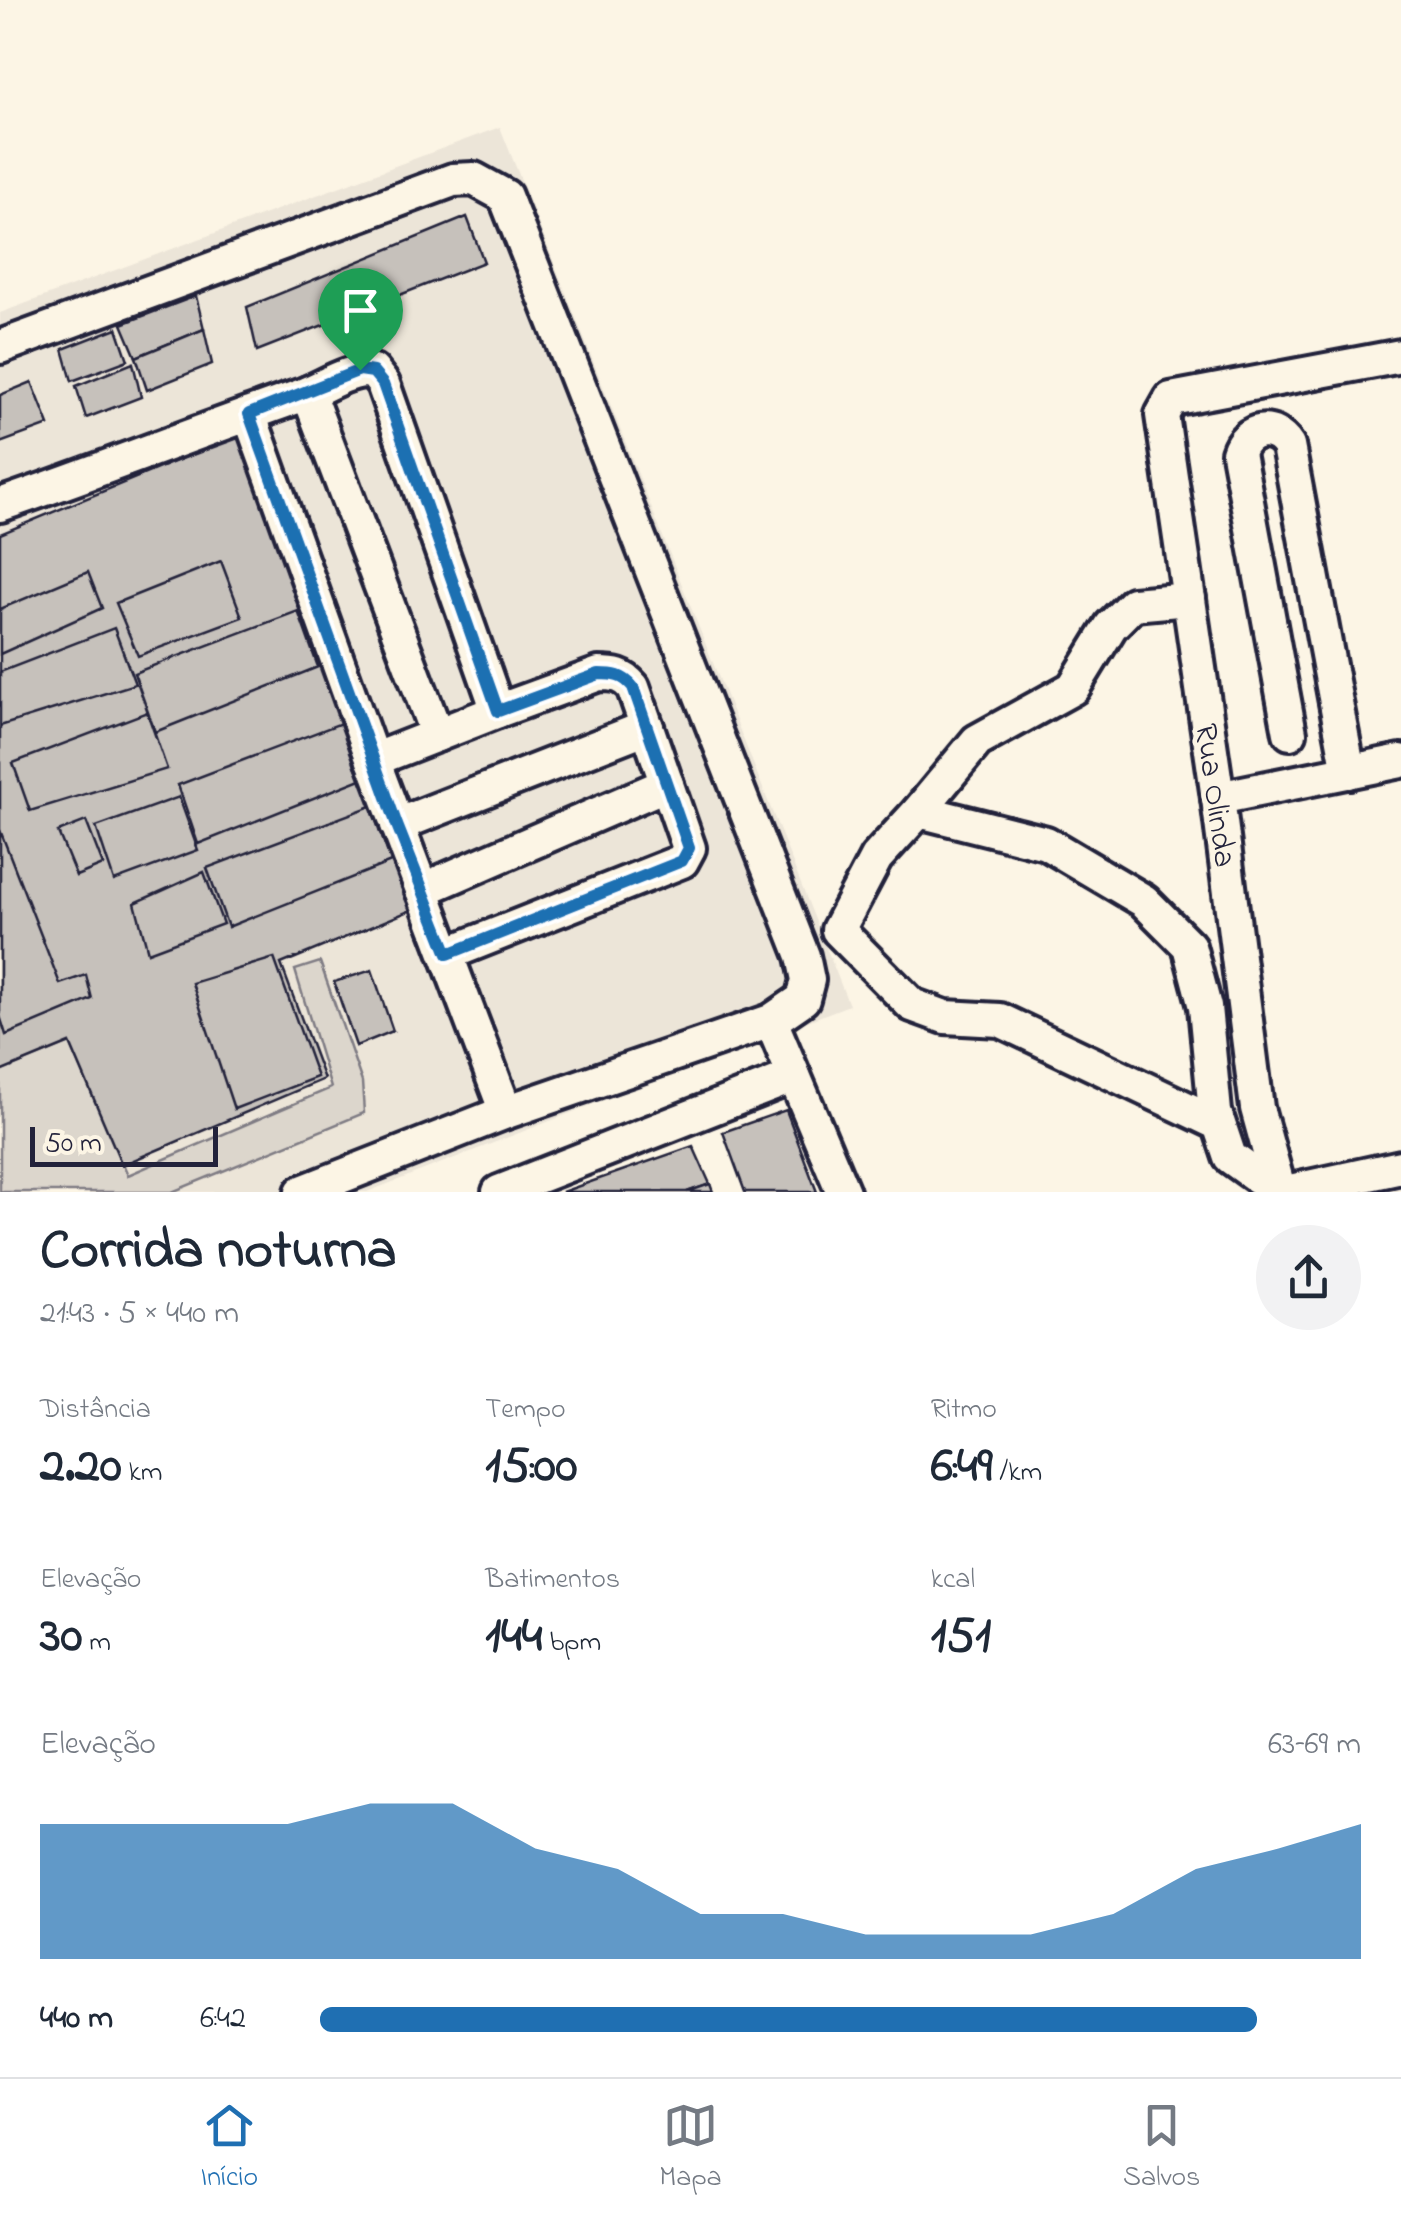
<!DOCTYPE html>
<html lang="pt">
<meta charset="utf-8">
<style>
body{margin:0;font-family:"Indie Flower",sans-serif;background:#f2f2f3;color:#1f2937;height:100vh;display:flex;flex-direction:column;font-size:38px;white-space:nowrap}
*{box-sizing:border-box;margin:0}
p{font-size:32px;color:#747a83}
.icon{flex:none;width:55px;height:55px;fill:none;stroke:currentColor;stroke-width:2;stroke-linecap:round;stroke-linejoin:round}
.map{position:relative;height:1192px;overflow:hidden}
.drawer{display:flex;flex-direction:column;background:#fff;flex:1}
.drawer>*{flex:none}
.scale{position:absolute;left:30px;bottom:25px;width:188px;box-sizing:border-box;padding-left:10px;border:5px solid #22223b;border-top:0;font-size:28px;line-height:35px;white-space:nowrap;color:#22223b;-webkit-text-stroke:8px #fcf5e5;paint-order:stroke}
.pin{position:absolute;display:grid;place-items:center;width:85px;height:85px;color:#fff;margin:-102px -42px;border-radius:50% 50% 50% 0;rotate:-45deg;box-shadow:0 0 10px #0007}
.pin .icon{rotate:45deg}
.round{display:grid;place-items:center;flex:none;width:105px;height:105px;border-radius:52px;background:#f2f2f3}
.head{display:flex;align-items:center;justify-content:space-between;height:170px;padding:0 40px}
h1{font-size:55px;font-weight:700;line-height:75px}
.metrics{display:grid;grid-template-columns:repeat(3,1fr);gap:15px;height:170px;padding:10px 40px}
.metrics div{display:grid;align-content:center}
.metrics b{font-size:50px;font-weight:700}
.metrics small{font-size:28px;font-weight:400}
.metrics p{font-size:28px}
.chart{height:280px;padding:20px 40px}
.chart p{display:flex;justify-content:space-between}
.chart svg{width:100%;height:180px;margin-top:10px;fill:#1f6fb2;opacity:.7}
ul{padding:0 40px;list-style:none;font-size:32px}
li{display:grid;grid-template-columns:160px 120px 1fr;align-items:center;height:75px}
li i{height:25px;border-radius:12px;background:#1f6fb2}
.dock{display:flex;justify-content:space-around;align-items:center;height:140px;border-top:2px solid #e0e1e3;background:#fff;font-size:28px;color:#747a83}
.dock a{display:grid;justify-items:center;gap:5px}
.dock .on{color:#1f6fb2}
.map>svg:first-child{display:block}
.built{fill:#ece5d8}
.green{fill:#dcd6cc;stroke:#7f7c84;stroke-width:2.5}
.building{fill:#c6c1bb;stroke:#22223b;stroke-width:2.5}
.lines{fill:none;stroke-linecap:round;stroke-linejoin:round}
.minor-casing{stroke:#22223b;stroke-width:40}
.minor{stroke:#fcf5e5;stroke-width:32}
.route-casing{stroke:#fff;stroke-width:20}
.route{stroke:#1f6fb2;stroke-width:12}
.labels{text-anchor:middle;stroke-width:9;stroke-linejoin:round;paint-order:stroke}
.street-label{font-size:32px;fill:#22223b;stroke:#fcf5e5}
</style>
<div class="map">
<svg width="1401" height="1192" viewBox="0 0 1401 1192">
<rect width="100%" height="100%" fill="#fcf5e5"/>
<filter id="ink" filterUnits="userSpaceOnUse"><feTurbulence type="fractalNoise" baseFrequency=".01" numOctaves="2"/><feDisplacementMap in="SourceGraphic" scale="20" xChannelSelector="R" yChannelSelector="G"/><feConvolveMatrix kernelMatrix="1 2 1 2 8 2 1 2 1" color-interpolation-filters="sRGB"/></filter>
<g filter="url(#ink)">
<polygon class="built" points="500,127 849,1005 367,1192 0,1192 0,313"/>
<polygon class="green" points="320,962 362,1082 364,1113 172,1192 0,1192 0,1072 70,1043 128,1175 331,1088 295,970"/>
<g class="building">
<polygon points="467,217 484,262 257,351 247,307"/>
<polygon points="196,296 204,329 136,357 122,324"/>
<polygon points="117,328 128,360 72,381 63,349"/>
<polygon points="204,329 212,364 147,390 136,357"/>
<polygon points="133,363 141,397 86,418 76,386"/>
<polygon points="32,382 49,425 0,443 0,395"/>
<polygon points="249,431 414,909 281,964 324,1079 122,1165 70,1043 0,1072 0,534"/>
<polygon points="221,561 242,617 138,656 116,603"/>
<polygon points="88,572 102,608 0,654 0,609"/>
<polygon points="298,611 318,667 155,732 134,673"/>
<polygon points="114,628 135,684 0,726 0,672"/>
<polygon points="147,712 167,769 30,811 13,763"/>
<polygon points="341,723 361,779 198,844 178,785"/>
<polygon points="179,797 198,850 114,881 96,827"/>
<polygon points="371,806 391,862 228,927 207,868"/>
<polygon points="86,821 103,865 76,876 58,832"/>
<polygon points="0,830 60,984 86,975 92,999 6,1035 0,1016"/>
<polygon points="204,872 223,924 148,952 135,903"/>
<polygon points="274,958 317,1077 234,1109 192,983"/>
<polygon points="372,970 393,1031 356,1046 334,982"/>
<polygon points="786,1110 817,1192 745,1192 723,1132"/>
<polygon points="693,1146 710,1184 687,1192 562,1192"/>
<polygon points="710,1184 713,1192 687,1192"/>
</g>
<g class="lines">
<g class="minor-casing">
<g id="minor">
<polyline points="0,347 453,180 474,179 505,196 803,956 808,980 803,999 771,1021 506,1112 302,1192"/>
<polyline points="308,393 437,735"/>
<path d="M0 505C101 470 200 431 300 396 323 388 348 369 373 371L383 384 498 711 373 760 249 414"/>
<path d="M1290 733 1238 453C1246 427 1274 424 1288 446L1349 772"/>
<polyline points="373,760 506,1112"/>
<polyline points="1218,798 1401,761"/>
<polyline points="919,811 977,741 1073,688 1111,626 1133,604 1189,599"/>
<polyline points="397,825 647,727"/>
<polyline points="422,890 667,784"/>
<path d="M447 954 682 861 689 848 633 687C623 675 614 674 599 674L498 711"/>
<polyline points="771,1021 843,1192"/>
<polyline points="1219,1124 1000,1020 945,1017 912,1005 838,930 876,858 919,811 1046,843 1144,901 1189,946 1205,1007 1215,1112 1230,1157 1279,1192"/>
<polyline points="499,1192 794,1076"/>
<polyline points="1280,1192 1257,1108 1218,798 1162,415 1171,399 1401,356"/>
<polyline points="1286,1192 1401,1167"/>
</g>
</g>
<use href="#minor" class="minor"/>
</g>
</g>
<g class="lines" filter="url(#ink)">
<g class="route-casing">
<path id="route" d="M360 370 373 372 383 384 498 711 599 674C614 674 623 675 633 687L689 848 682 861 448 954 397 825 249 414Z"/>
</g>
<use href="#route" class="route"/>
</g>
<g class="labels">
<g class="street-label">
<text transform="translate(1217 795) rotate(82)" y="11">Rua Olinda</text>
</g>
</g>
</svg>
<div class="scale">50 m</div>
<div class="pin" style="left:360px;top:370px;background:#1e9e55"><svg class="icon" aria-label="arrive" viewBox="0 0 24 24"><path d="M6 21V4h12l-3 4 3 4H6"/></svg></div>
</div>
<section class="drawer">
<div class="head"><div><h1>Corrida noturna</h1><p>21:43 · 5 × 440 m</p></div><a class="round"><svg class="icon" aria-label="share" viewBox="0 0 24 24"><path d="M12 15V3M7 8l5-5 5 5M5 13v7h14v-7"/></svg></a></div>
<div class="metrics">
<div><p>Distância</p><b>2.20<small> km</small></b></div>
<div><p>Tempo</p><b>15:00</b></div>
<div><p>Ritmo</p><b>6:49<small> /km</small></b></div>
</div>
<div class="metrics">
<div><p>Elevação</p><b>30<small> m</small></b></div>
<div><p>Batimentos</p><b>144<small> bpm</small></b></div>
<div><p>kcal</p><b>151</b></div>
</div>
<div class="chart"><p><span>Elevação</span>63–69 m</p>
<svg viewBox="0 0 160 44" preserveAspectRatio="none"><path d="M0 44V11L10 11L20 11L30 11L40 6L50 6L60 17L70 22L80 33L90 33L100 38L110 38L120 38L130 33L140 22L150 17L160 11V44z"/></svg>
</div>
<ul>
<li><b>440 m</b>6:42<i style="width:90%"></i></li>
</ul>
</section>
<nav class="dock">
<a class="on"><svg class="icon" aria-label="home" viewBox="0 0 24 24"><path d="M3 11l9-7 9 7M6 9v11h12V9"/></svg>Início</a>
<a><svg class="icon" aria-label="map" viewBox="0 0 24 24"><path d="M3 6l6-2 6 2 6-2v14l-6 2-6-2-6 2zM9 4v14M15 6v14"/></svg>Mapa</a>
<a><svg class="icon" aria-label="saved" viewBox="0 0 24 24"><path d="M7 4h10v16l-5-4-5 4z"/></svg>Salvos</a>
</nav>
